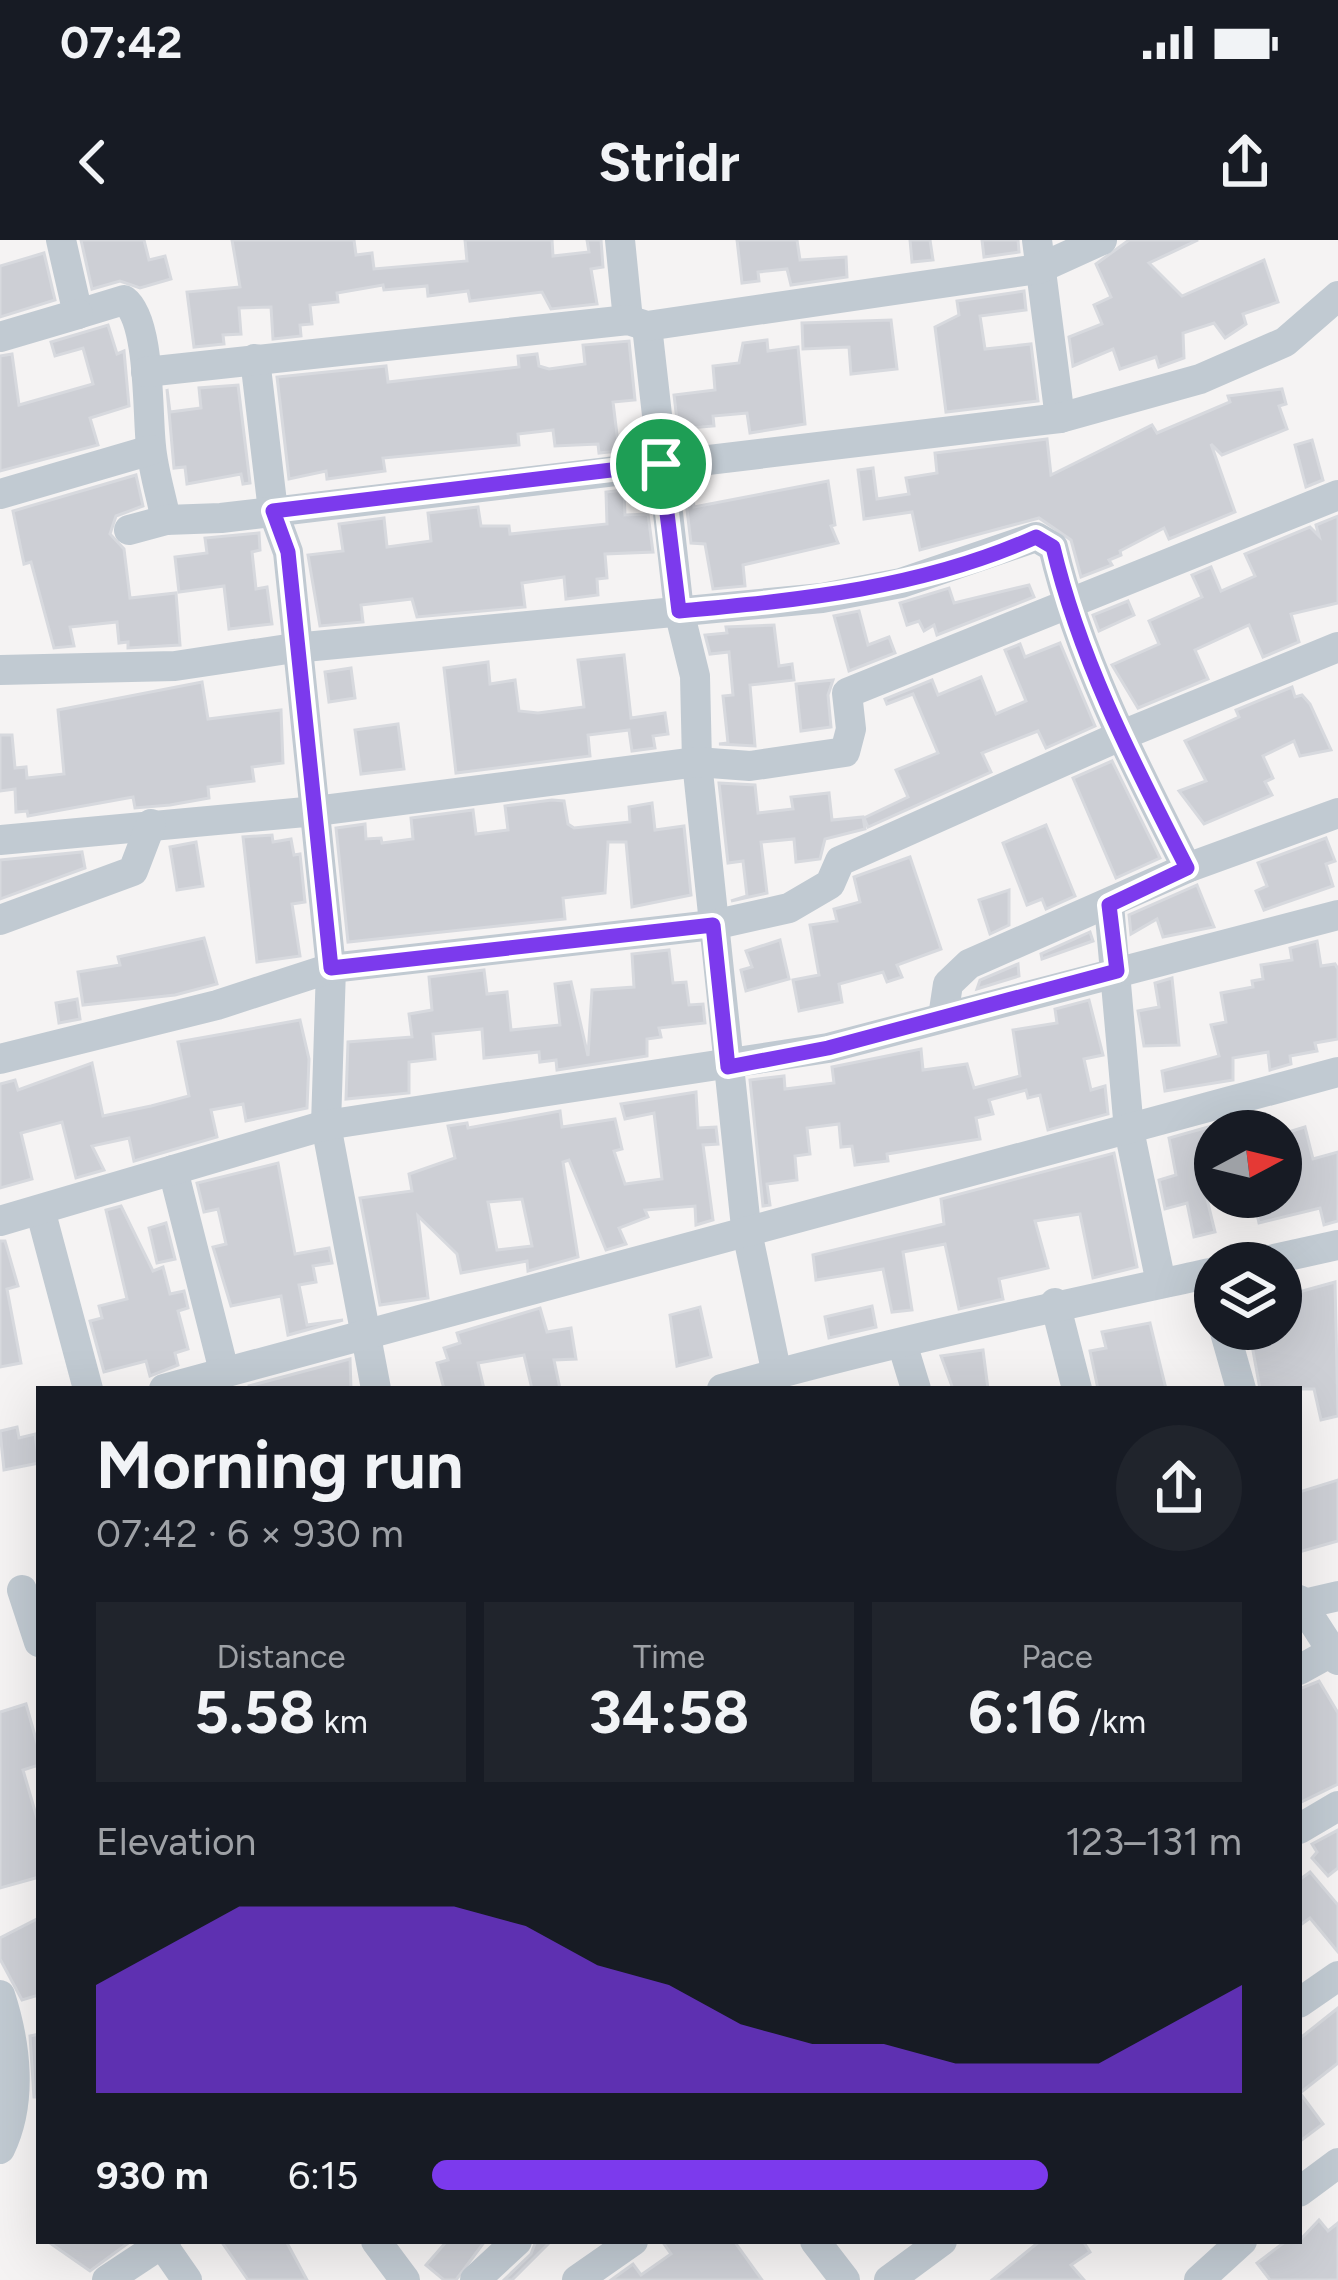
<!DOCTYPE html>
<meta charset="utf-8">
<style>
body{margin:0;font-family:Figtree,sans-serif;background:#20242c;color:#f1f3f6;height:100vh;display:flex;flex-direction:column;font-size:45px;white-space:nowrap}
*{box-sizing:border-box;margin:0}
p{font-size:39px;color:#9ea1a6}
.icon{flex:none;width:66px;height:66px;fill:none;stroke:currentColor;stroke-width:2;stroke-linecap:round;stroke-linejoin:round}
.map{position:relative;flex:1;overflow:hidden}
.side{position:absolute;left:36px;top:1146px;width:1266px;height:858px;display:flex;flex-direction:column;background:#171b24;border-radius:0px;box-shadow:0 12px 48px #0002}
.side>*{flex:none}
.needle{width:78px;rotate:83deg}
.tools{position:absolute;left:1194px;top:870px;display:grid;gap:24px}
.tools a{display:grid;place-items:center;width:108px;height:108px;border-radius:50%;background:#171b24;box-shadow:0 12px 48px #0002;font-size:60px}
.pin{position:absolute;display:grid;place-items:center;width:102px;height:102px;color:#fff;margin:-51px;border:6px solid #fff;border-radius:50%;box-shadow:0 3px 12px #0007}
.round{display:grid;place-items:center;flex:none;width:126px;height:126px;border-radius:63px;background:#20242c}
.headline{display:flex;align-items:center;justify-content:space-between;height:204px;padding:0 60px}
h1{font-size:66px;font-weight:700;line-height:90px}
.figures{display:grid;grid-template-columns:repeat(3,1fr);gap:18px;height:204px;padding:12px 60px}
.figures div{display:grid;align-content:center;border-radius:0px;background:#20242c;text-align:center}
.figures b{font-size:60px;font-weight:700}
.figures small{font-size:33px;font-weight:400}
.figures p{font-size:33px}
.chart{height:336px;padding:24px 60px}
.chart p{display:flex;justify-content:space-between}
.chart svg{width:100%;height:216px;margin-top:12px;fill:#7c3aed;opacity:.7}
ul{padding:0 60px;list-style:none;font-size:39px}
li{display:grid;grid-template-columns:192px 144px 1fr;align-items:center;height:90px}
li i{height:30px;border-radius:15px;background:#7c3aed}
.status{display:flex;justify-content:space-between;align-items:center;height:84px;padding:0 60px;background:#171b24;direction:ltr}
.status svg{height:33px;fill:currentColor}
header{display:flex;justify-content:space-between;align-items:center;height:156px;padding:0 60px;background:#171b24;font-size:54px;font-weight:700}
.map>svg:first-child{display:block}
.building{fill:#cdcfd5;stroke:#d7d9de;stroke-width:3;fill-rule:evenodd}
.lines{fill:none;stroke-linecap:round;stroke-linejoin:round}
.minor{stroke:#c1cad2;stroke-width:30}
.route-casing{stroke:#fff;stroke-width:24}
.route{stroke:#7c3aed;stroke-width:15}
</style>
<div class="status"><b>07:42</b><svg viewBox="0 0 49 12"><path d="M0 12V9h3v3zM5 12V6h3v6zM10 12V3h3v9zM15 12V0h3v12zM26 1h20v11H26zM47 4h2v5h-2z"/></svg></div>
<header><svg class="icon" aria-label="back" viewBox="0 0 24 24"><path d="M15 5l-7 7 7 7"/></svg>Stridr<svg class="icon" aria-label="share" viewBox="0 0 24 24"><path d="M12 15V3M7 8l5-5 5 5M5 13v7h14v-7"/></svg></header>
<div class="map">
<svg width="1338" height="2040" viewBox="0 0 1338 2040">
<rect width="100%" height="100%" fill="#f5f3f3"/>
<g class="building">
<polygon points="81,0 144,0 149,20 165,16 171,39 140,48 120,41 92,49"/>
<polygon points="232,0 354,0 356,15 372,13 374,29 467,21 465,0 552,0 553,16 589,12 587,0 601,0 603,27 591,29 597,64 551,69 542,52 470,61 468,51 428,56 427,46 384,50 383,45 337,53 338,62 310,65 312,84 300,85 301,96 273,99 271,67 239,68 241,94 223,95 224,104 194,107 187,52 240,47"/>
<polygon points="737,0 797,0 800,20 846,17 847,37 791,45 787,29 758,32 759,41 742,43"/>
<polygon points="910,0 930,0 933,20 912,22"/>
<polygon points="982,0 1018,0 1019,12 984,17"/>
<polygon points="1129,0 1198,0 1149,23 1182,56 1264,20 1278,62 1243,74 1246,84 1225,98 1214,83 1183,93 1184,118 1159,127 1156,117 1120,129 1113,109 1073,126 1069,97 1102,84 1094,65 1111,57 1096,24"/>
<polygon points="44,13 55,60 0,77 0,26"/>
<polygon points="1024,51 1026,70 980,76 985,109 1031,104 1038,161 946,172 935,87 959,75 957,61"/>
<polygon points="891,80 897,129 851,134 849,107 803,109 802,83"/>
<polygon points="108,85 117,114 124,111 129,166 90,178 98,205 0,231 0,116 12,114 19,165 93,144 83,108 55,116 51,102"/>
<polygon points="767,100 768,111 798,107 805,184 750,193 747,173 713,176 714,186 678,189 674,155 715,150 713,126 739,123 743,103"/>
<polygon points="629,101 635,160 613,162 619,211 599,213 598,204 555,206 553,190 518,194 519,205 383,218 385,231 327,239 326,231 289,239 277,137 386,126 388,142 519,127 518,116 537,114 539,126 549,129 585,124 583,105"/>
<polygon points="238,145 250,243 243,244 241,234 187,244 185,227 174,228 167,149 170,172 201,168 199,148"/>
<polygon points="1282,149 1286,164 1279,166 1287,189 1222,215 1211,204 1235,272 1169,299 1164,288 1120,311 1121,315 1109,320 1112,325 1081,337 1071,300 1039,278 920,310 912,272 864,279 858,230 873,228 877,259 909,254 906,238 937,233 935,213 1047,199 1051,235 1152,185 1157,193 1230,162 1228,156"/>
<polygon points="1312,200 1323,240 1306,247 1295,205"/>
<polygon points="136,235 143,266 116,276 110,294 124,309 130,358 176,353 180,405 128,408 128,402 119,403 117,382 70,387 74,406 54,408 31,322 24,324 13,271"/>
<polygon points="828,241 835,285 831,286 838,303 743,325 745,346 713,349 705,304 691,303 684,245 691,244 694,267"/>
<polygon points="624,250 625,275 648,274 653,312 605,314 607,338 597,339 598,355 566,359 564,337 522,343 525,367 417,377 412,359 361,365 363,382 320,386 308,315 343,311 339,284 384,278 387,307 431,301 428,273 478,267 481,286 509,286 510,294 607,284 606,252"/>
<polygon points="1338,276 1338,363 1291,374 1299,402 1263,417 1249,385 1195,410 1208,439 1138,468 1112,425 1159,404 1149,381 1202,357 1192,335 1211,327 1221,351 1255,336 1245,314 1310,287 1319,296 1316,285"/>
<polygon points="259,293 260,310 252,312 256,349 267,347 272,384 229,389 224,346 179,352 175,317 207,313 205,298"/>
<polygon points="1029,345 1034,357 937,395 934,385 924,391 919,381 907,385 900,363 949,348 954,363"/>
<polygon points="1128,361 1134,375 1099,391 1093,375"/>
<polygon points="859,371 868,405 889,397 895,413 849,431 834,376"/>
<polygon points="774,385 779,426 792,424 794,440 750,445 755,506 719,504 728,503 723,456 733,455 729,412 710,414 705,395 727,393 726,387"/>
<polygon points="1060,403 1095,486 1046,508 1038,491 982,513 991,532 868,587 864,578 908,557 896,530 938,513 913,454 887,464 885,459 932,440 938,455 981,437 996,474 1026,461 1005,410 1020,404 1025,417"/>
<polygon points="624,415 631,478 665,473 668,494 653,496 655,508 632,511 629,490 588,495 590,516 456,533 444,428 488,422 490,444 515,440 519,471 538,473 584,467 578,420"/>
<polygon points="351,428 355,458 329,462 325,432"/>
<polygon points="833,440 828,455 831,487 801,491 796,444"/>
<polygon points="202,442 208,479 281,470 283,523 252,527 254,541 208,547 209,558 170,565 135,568 133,557 28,576 27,571 16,572 15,549 0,551 0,495 12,495 15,528 26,527 27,538 64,534 58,470"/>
<polygon points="1292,447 1295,457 1302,455 1310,464 1331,510 1300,516 1294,501 1263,516 1273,538 1265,542 1272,555 1204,584 1179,551 1206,541 1185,501 1239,477 1236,470"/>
<polygon points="398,484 404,529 361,534 355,490"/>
<polygon points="1112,521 1160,618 1116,638 1073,538"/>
<polygon points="719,543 755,545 758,573 793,569 791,557 829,553 832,580 863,577 865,589 825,599 820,619 796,622 794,599 761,602 767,653 731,661 747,656 743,621 728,623"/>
<polygon points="552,560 564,561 568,584 574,588 630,582 629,567 652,563 655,590 684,586 691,655 632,667 626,602 608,602 605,653 563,658 565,679 348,702 336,588 365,584 366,599 381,598 382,603 413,599 411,578 473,570 476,594 508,590 505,566"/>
<polygon points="1046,585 1075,656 1046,669 1042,659 1027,665 1003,603"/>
<polygon points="272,595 273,602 291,599 294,615 300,614 305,662 292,664 300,716 257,722 243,597"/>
<polygon points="1326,598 1335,621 1326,624 1333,646 1264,670 1256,651 1267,646 1258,623"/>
<polygon points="196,602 203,646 177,650 170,607"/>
<polygon points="82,612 85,628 0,659 0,620"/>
<polygon points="910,617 941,709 897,725 902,737 887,742 883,732 839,744 842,762 799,771 793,740 819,735 810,685 837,681 834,669 860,662 854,637"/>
<polygon points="1197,645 1214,687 1163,697 1157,679 1131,694 1129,675"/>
<polygon points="1009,650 1009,685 990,694 979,660"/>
<polygon points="1090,692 1093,701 1042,719 1041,714"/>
<polygon points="204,698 217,744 175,755 83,765 78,732 120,725 118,717"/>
<polygon points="780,700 789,739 746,751 741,730 752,727 746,711"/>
<polygon points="1317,701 1321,726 1335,724 1338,729 1338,799 1315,803 1317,811 1290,816 1291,824 1270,830 1268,812 1233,818 1233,840 1165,851 1162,831 1219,816 1211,785 1226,782 1221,753 1253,747 1252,741 1263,739 1261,725 1292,720 1290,708"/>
<polygon points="669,710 673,743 686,742 689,765 703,764 705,783 659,788 661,797 647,799 647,816 557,830 556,820 540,822 539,812 484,818 482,789 433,794 435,819 409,822 409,853 346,859 348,802 412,797 409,774 432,770 429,737 484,730 487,754 507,752 511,790 560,785 555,744 571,742 588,816 592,750 634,747 632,714"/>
<polygon points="1018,724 1019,736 977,749 980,740"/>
<polygon points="1172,738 1179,805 1144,806 1138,771 1159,767 1155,743"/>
<polygon points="77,759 80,779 59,783 56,763"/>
<polygon points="1089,760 1103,815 1084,819 1091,850 1105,846 1108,874 1048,890 1040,855 1028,858 1026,850 989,860 993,874 976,878 980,899 887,914 888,921 855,925 852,906 841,907 839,884 807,888 810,914 795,916 797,940 767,944 770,965 763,966 750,840 784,836 785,849 834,843 832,827 921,809 923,830 967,824 974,848 1020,836 1013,790 1057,783 1055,769"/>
<polygon points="300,780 309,819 307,868 246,881 243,864 211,870 217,897 134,921 129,898 92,906 104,930 76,938 62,882 21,893 32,939 0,948 0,844 15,840 18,850 92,823 103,876 151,866 189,856 178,802"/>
<path d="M696 852 698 888 716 887 718 904 703 905 713 980 696 985 695 966 645 970 648 977 619 988 626 1004 606 1010 569 920 563 922 578 1017 528 1031 527 1021 461 1033 457 1014 418 976 428 1058 380 1065 360 958 412 951 409 934 455 918 448 886 467 883 468 888 560 871 562 887 615 879 622 909 614 911 625 944 662 939 654 873 625 879 621 864ZM522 959 532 1006 497 1010 488 962Z"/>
<polygon points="1212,886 1215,923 1199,926 1215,992 1194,997 1187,963 1165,969 1159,940 1176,935 1169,898"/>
<polygon points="1305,887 1313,919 1338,912 1338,981 1324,985 1320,968 1259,983 1253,957 1281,957 1281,939 1294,936 1285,893"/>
<polygon points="1114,913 1137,1027 1093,1038 1080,974 1035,981 1048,1028 999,1039 1003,1059 959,1069 945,1004 903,1012 912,1070 892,1072 883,1029 816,1040 813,1015 944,984 941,959"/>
<polygon points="278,923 295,1014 329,1008 332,1023 313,1026 316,1042 299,1045 307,1085 343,1080 288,1095 281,1056 231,1066 213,1007 226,1004 218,969 204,972 197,943"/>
<polygon points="121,966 153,1031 163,1027 170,1054 184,1051 188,1068 178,1071 188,1109 175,1113 178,1125 150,1136 146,1121 104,1132 90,1081 102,1078 99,1066 127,1059 106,970"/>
<polygon points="166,983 175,1019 157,1023 149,988"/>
<polygon points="0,1001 5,1001 18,1046 7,1049 21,1123 0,1127"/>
<polygon points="1335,1042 1338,1176 1321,1180 1314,1149 1260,1149 1249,1089 1281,1089 1281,1057"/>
<polygon points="872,1066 876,1087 829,1098 825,1077"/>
<polygon points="700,1067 711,1117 677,1126 670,1075"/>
<polygon points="540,1068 547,1092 571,1088 576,1119 554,1120 560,1149 532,1149 524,1115 478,1123 484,1149 444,1149 437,1123 448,1120 444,1108 460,1103 457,1093"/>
<polygon points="1150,1083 1166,1149 1098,1149 1090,1111 1106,1108 1102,1092"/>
<polygon points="983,1110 988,1149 953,1149 941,1116"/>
<polygon points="350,1119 351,1149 249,1149 249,1146"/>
<polygon points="17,1187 19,1198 35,1194 39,1223 4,1230 0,1191"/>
<polygon points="1338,1240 1338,1301 1299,1312 1299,1252"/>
<polygon points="1319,1441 1338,1473 1338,1544 1299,1563 1299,1449"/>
<polygon points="26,1464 39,1510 39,1525 23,1530 39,1585 39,1637 0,1648 0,1472"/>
<polygon points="1338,1590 1338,1628 1328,1636 1312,1618 1317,1612 1312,1604"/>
<polygon points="1310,1632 1338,1665 1338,1712 1310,1678 1299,1686 1299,1640"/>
<polygon points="39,1678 39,1755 22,1760 0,1719 0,1698"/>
<polygon points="1338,1768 1338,1823 1300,1853 1323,1884 1299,1902 1299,1799"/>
<polygon points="39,1794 39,1857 34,1857 30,1796"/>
<polygon points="1319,1980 1328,1991 1338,1983 1338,2040 1270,2040 1257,2023 1286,2001 1299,2001"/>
<polygon points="47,2001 131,2001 90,2031"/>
<polygon points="221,2001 286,2001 307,2040 248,2040"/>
<polygon points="447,2001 485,2001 456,2040 444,2040 426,2025"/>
<polygon points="536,2001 551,2001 512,2040 504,2040 531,2014"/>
<polygon points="662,2001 734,2001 762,2040 611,2040 633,2024 641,2035 671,2014"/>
<polygon points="1040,2001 1083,2001 1090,2012 1071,2025 1084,2040 992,2040"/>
</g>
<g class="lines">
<g class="minor">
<path d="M61 0 78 74 124 60C151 80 147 172 151 206 153 230 161 255 166 280"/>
<polyline points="620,0 628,80"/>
<polyline points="1037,0 1060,178"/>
<polyline points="647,86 679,371 695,436 697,522 746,987 776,1130"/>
<polyline points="0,97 78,74"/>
<polyline points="255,119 273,271 288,312 331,728 326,885 376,1149"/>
<polyline points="146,132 628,80 647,86 1038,29 1102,0"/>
<polyline points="0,254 151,210"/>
<polyline points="129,290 166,280 221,278 1060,178 1200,139 1285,102 1338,56"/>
<path d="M0 430 175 426 294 408 822 358 901 343 1036 297 1053 307C1080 421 1134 524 1187 628"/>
<polyline points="0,600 316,571 697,522 750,526 845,512 851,489 847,453 1338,255"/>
<polyline points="1109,665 1129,890 1161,1043"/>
<polyline points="0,680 133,631 151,584"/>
<polyline points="943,777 948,744 969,724 1187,628 1338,573"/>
<polyline points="0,819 217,765 331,728 713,685 789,668 830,644 840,621 1120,496 1338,407"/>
<polyline points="173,930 224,1131"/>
<polyline points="41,973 88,1149"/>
<polyline points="0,981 326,885 828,808 1338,675"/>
<polyline points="1256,1023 1338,1005"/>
<polyline points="1055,1063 1077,1149"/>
<polyline points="1224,1089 1241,1149"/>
<polyline points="902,1103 916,1149"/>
<polyline points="164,1149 1338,832"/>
<path d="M722 1149C884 1103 1050 1068 1215 1032"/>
<polyline points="22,1350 39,1402"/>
<polyline points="1299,1360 1338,1420"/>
<polyline points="1299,1365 1338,1356"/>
<polyline points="1299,1430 1333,1411"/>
<polyline points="1299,1589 1338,1566"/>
<path d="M0 1755C16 1804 23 1862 0 1909"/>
<polyline points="1299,1763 1338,1736"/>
<polyline points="1299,1952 1338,1923"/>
<polyline points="376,2001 405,2040"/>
<polyline points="815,2001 845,2040"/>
<polyline points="162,2004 187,2040"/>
<polyline points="107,2040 166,2001"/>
<polyline points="475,2040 517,2001"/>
<polyline points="577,2040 633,2001"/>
<polyline points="889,2040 942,2001"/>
<polyline points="1199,2040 1242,2001"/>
</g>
</g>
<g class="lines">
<g class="route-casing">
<path id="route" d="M661 224 679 371C802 360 922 348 1036 297L1053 307C1080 421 1134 524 1187 628L1109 665 1117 731 828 808 728 827 713 685 331 728 288 312 273 271Z"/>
</g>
<use href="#route" class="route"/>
</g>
</svg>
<div class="tools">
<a><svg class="needle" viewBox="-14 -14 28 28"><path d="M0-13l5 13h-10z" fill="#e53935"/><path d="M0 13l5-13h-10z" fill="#9ea1a6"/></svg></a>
<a><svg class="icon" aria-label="layers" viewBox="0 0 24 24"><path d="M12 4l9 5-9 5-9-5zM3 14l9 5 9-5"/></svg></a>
</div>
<div class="pin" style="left:661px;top:224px;background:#1e9e55"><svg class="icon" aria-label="arrive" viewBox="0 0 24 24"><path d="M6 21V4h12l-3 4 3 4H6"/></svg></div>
<section class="side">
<div class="headline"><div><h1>Morning run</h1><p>07:42 · 6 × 930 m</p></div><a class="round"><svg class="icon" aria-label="share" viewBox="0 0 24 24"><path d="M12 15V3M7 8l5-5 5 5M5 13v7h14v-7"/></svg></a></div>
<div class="figures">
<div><p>Distance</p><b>5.58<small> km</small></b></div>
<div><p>Time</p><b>34:58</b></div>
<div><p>Pace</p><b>6:16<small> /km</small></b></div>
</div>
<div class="chart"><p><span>Elevation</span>123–131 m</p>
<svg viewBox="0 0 160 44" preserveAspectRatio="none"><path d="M0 44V22L10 14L20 6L30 6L40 6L50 6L60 10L70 18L80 22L90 30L100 34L110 34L120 38L130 38L140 38L150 30L160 22V44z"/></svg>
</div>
<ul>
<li><b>930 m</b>6:15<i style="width:76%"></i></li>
</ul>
</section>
</div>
